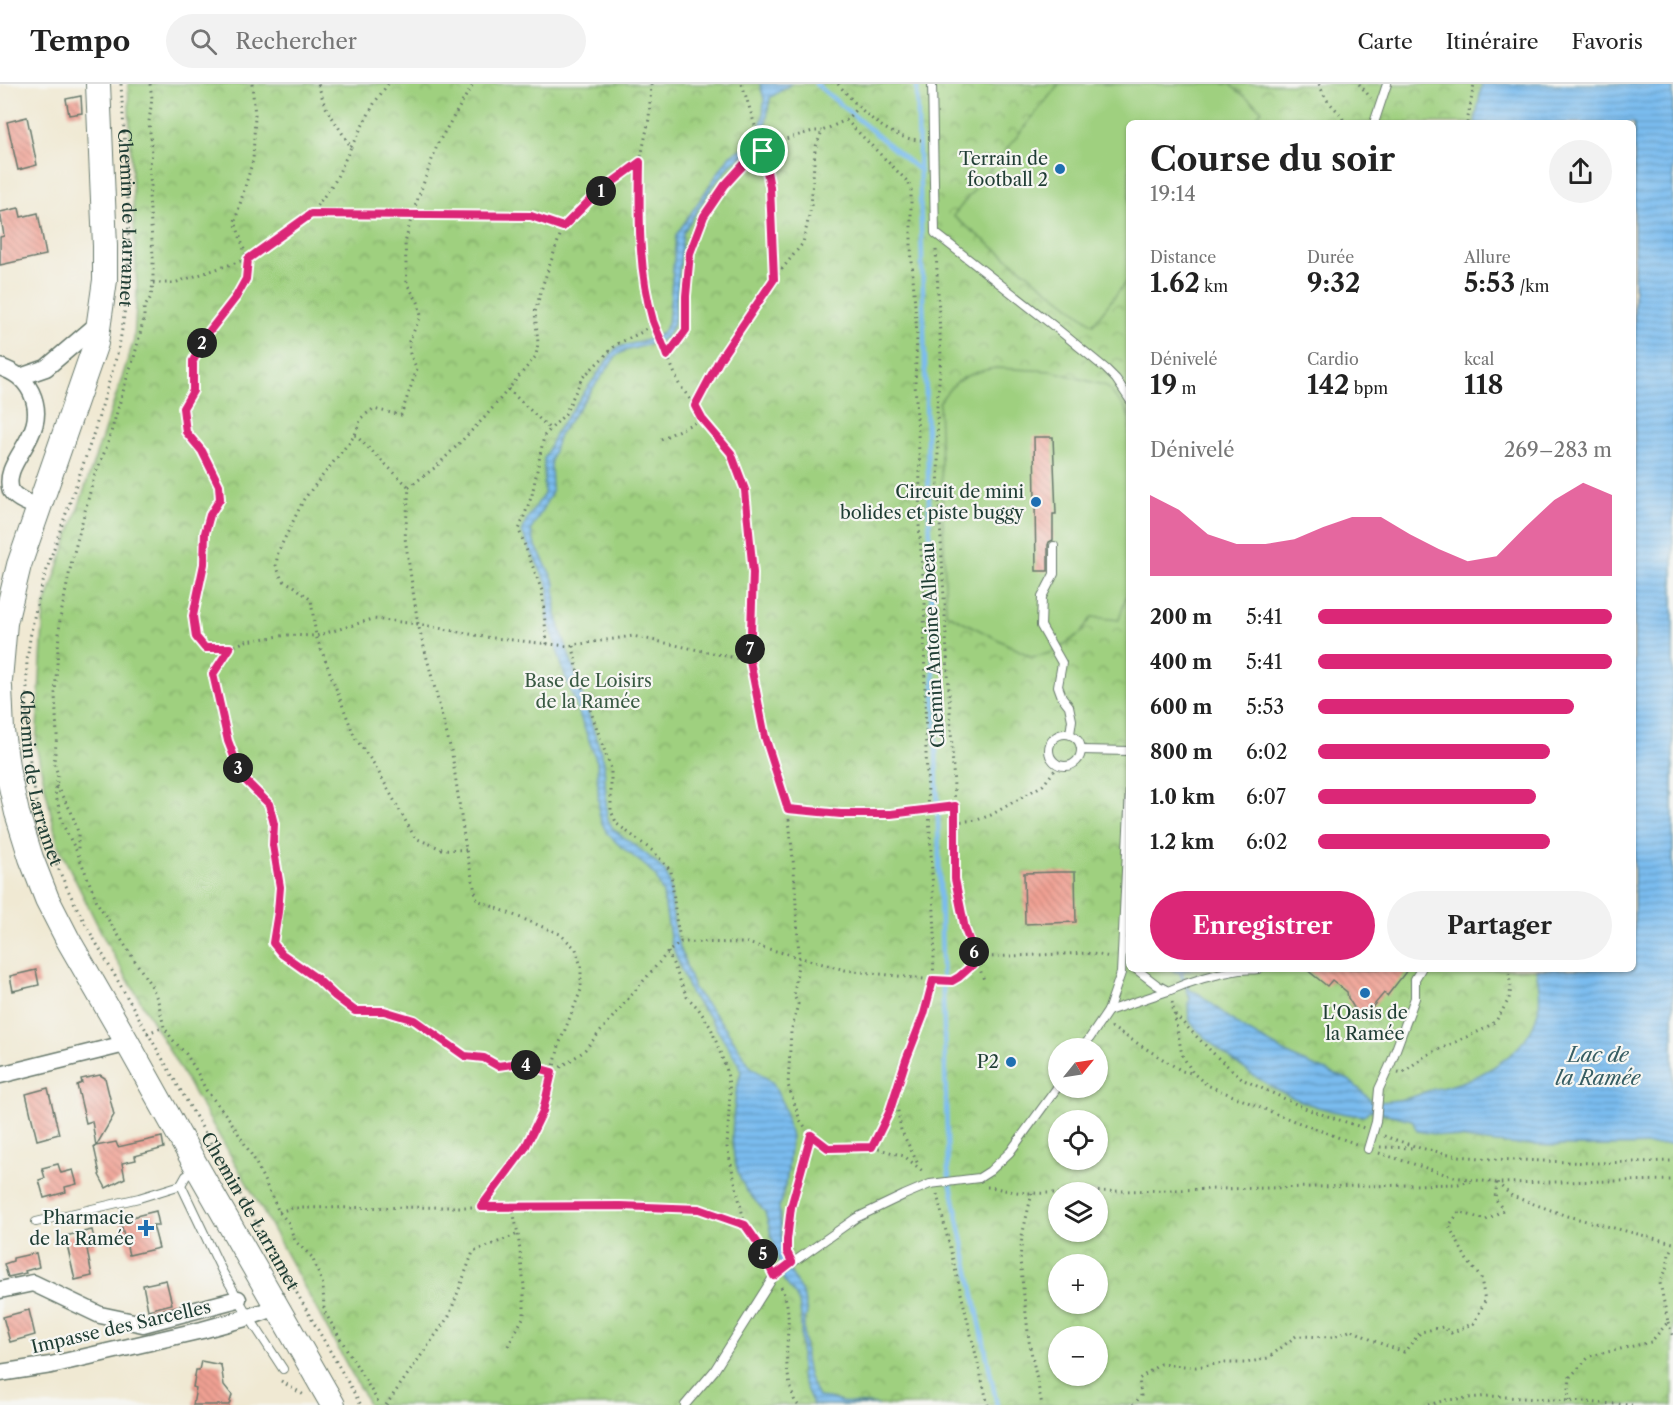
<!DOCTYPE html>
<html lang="fr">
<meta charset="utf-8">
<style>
body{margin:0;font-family:"Libre Caslon Text",serif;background:#f2f2f2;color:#222;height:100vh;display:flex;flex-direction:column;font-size:22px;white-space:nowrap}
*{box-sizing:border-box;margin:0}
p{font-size:20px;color:#767676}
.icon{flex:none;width:33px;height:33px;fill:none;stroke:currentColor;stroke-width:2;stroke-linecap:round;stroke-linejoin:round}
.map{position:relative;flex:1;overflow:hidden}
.sheet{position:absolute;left:1126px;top:36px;width:510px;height:852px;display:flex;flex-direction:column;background:#fff;border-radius:9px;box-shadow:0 2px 4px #0004}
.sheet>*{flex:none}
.needle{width:39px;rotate:60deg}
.buttons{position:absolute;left:1048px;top:954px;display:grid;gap:12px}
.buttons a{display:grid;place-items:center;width:60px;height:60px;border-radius:50%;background:#fff;box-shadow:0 2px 4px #0004;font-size:30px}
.pin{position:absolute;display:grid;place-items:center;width:51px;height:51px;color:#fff;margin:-26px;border:3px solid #fff;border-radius:50%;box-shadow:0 2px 6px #0007}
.km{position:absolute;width:30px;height:30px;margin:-15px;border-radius:50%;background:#222;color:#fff;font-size:16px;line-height:30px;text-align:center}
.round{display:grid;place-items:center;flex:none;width:63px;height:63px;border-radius:32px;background:#f2f2f2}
.head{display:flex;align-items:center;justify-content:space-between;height:102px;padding:0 24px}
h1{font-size:33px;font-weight:700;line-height:45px}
.figures{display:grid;grid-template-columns:repeat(3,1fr);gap:9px;height:102px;padding:6px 24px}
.figures div{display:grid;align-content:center}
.figures b{font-size:26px;font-weight:700}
.figures small{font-size:16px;font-weight:400}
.figures p{font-size:16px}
.chart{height:168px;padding:12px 24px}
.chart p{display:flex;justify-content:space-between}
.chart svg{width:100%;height:108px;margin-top:6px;fill:#db2777;opacity:.7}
.cta{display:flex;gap:12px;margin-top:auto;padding:12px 24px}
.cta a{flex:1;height:69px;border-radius:36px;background:#db2777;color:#fff;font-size:24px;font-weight:700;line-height:69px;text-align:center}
.cta a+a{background:#f2f2f2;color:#222}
ul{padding:0 24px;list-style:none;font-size:20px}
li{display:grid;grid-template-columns:96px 72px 1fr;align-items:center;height:45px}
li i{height:15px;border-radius:8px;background:#db2777}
header{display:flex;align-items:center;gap:36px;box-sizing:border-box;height:84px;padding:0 30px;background:#fff;border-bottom:2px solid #e0e0e0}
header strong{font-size:28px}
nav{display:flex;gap:33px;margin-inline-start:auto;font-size:21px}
.search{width:420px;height:54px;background:#f2f2f2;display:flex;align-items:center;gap:15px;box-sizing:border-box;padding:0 21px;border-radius:33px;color:#767676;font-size:22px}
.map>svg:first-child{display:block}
.park{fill:url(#park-crowns);stroke:#5f865a;stroke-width:1.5;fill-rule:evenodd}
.pitch{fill:#9fd07f;stroke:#5f865a;stroke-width:1.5}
.water{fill:url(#water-rules);stroke:#4c7c92;stroke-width:1.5}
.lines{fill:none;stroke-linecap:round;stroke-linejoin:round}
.stream{stroke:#7abcef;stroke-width:4.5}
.building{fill:url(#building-back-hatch)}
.service-casing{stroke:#68796c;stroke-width:10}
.minor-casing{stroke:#68796c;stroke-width:19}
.secondary-casing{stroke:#68796c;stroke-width:26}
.path{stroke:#68796c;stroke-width:3;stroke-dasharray:1.5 4.5;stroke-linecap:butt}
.service{stroke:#fff;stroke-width:8}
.minor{stroke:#fff;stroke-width:16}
.secondary{stroke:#fff;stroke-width:24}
.route-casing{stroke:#fff;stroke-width:12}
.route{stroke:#db2777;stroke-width:8}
.poi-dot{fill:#1f6fb2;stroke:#f6f6f2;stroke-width:2}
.labels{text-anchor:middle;stroke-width:4.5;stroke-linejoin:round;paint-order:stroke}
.poi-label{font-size:18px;fill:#1f3d34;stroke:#f6f6f2;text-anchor:end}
.street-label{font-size:18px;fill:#1f3d34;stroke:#f6f6f2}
.park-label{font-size:18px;fill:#395a43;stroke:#f6f6f2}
.water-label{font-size:20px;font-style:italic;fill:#365d63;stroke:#f6f6f2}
</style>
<header>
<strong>Tempo</strong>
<div class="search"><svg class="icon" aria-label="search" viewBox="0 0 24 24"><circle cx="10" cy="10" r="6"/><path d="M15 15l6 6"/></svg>Rechercher</div>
<nav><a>Carte</a><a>Itinéraire</a><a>Favoris</a></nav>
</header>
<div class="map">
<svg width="1673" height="1321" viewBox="0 0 1673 1321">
<defs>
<pattern id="park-crowns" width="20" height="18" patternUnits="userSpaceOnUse" patternTransform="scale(1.5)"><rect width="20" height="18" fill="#9fd07f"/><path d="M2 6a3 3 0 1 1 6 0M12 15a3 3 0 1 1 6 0" fill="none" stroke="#81aa69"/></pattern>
<pattern id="water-rules" width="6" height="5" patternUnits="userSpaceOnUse" patternTransform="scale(1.5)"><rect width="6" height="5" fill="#7abcef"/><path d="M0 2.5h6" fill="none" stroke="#639ac2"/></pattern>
<pattern id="building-back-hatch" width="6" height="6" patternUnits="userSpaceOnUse" patternTransform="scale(1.5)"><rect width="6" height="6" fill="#f0a093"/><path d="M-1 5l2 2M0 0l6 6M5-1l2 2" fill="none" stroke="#c28479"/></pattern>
</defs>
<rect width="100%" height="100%" fill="#f6f6f2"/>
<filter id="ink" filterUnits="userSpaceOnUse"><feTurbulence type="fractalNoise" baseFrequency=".0167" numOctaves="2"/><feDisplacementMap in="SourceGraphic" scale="12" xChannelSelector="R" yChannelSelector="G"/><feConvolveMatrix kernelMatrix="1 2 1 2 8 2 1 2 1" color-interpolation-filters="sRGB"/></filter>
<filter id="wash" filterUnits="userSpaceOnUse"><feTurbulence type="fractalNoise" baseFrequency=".008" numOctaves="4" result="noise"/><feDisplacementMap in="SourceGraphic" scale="24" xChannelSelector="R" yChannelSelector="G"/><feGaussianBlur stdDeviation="1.35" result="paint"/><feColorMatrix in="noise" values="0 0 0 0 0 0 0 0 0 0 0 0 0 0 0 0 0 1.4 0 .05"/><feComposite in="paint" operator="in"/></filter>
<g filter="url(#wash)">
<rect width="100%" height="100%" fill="#f0e9d3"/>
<path class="park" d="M128 0H1673V1321H369L255 1113 107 860 58 761 36 662 44 525 121 297 134 256 137 206ZM1130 39H1634V885H1130ZM1059 964H1098V1004H1059ZM1059 1036H1098V1076H1059ZM1059 1108H1098V1148H1059ZM1059 1180H1098V1220H1059ZM1059 1252H1098V1292H1059Z"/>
<g class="pitch">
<polygon points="1059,0 1229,0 1262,26 1252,39 1130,39 1129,194 1093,240 953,132"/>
<path d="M995 284 1052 287 1106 302 1126 325 1130 336V500L1119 536 1092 533 1080 550 1051 569 1032 573 946 529 939 319C954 295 968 289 995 284Z"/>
</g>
<g class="water">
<polygon points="760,0 791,0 770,14 765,46 759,63 734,77 713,102 683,149 674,239 666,253 657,258 625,267 617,271 559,351 551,376 552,408 531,446 534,458 555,499 556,531 604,678 607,734 613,745 646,770 665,787 669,797 675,848 694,905 725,943 750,982 773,999 784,1023 791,1053 787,1094 779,1123 783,1174 804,1213 805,1220 807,1230 804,1236 804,1247 805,1274 808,1291 818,1313 829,1314 841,1318 879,1321 813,1321 801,1292 801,1233 799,1219 794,1209 784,1197 765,1128 746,1106 739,1092 734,1073 732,1053 733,1035 736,1009 741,988 738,979 710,934 691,911 671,859 663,810 656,793 648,784 618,760 607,749 601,737 599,728 597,678 564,589 548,535 549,504 522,448 527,435 544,410 544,375 556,348 616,264 654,254 662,249 668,240 676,151 730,71 745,63 756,53 763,33 764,15"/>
<path d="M1482 0H1673V1060C1618 1063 1563 1063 1508 1060 1477 1058 1447 1052 1417 1047L1412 1036 1370 1026 1363 1032C1342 1030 1321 1025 1301 1017 1268 1004 1227 975 1202 950 1199 947 1194 944 1192 940 1187 933 1188 922 1190 914L1179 888H1175L1172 885H1192L1182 888 1189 906 1198 909 1242 944 1299 976 1349 996 1373 1018C1387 1018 1404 1016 1418 1011 1422 1009 1426 1007 1431 1006 1437 1004 1443 1004 1449 1002 1487 992 1534 964 1539 921 1541 909 1538 897 1536 885H1634V39H1475Z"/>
</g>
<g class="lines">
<g class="stream">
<polyline points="816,0 920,87"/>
<polyline points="917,0 948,1087 997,1321"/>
</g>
</g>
<g id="blocks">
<g class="building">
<polygon points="81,12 82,29 69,31 66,15"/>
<polygon points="27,33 37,81 18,86 7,38"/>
<polygon points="19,124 21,133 38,129 46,171 0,181 0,153 4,152 0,128"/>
<polygon points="1034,353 1053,353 1056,430 1053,430 1053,456 1049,458 1048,461 1048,487 1036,487"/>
<polygon points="1058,788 1075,788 1076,838 1025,840 1024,789"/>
<polygon points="1306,885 1408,885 1387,912 1384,909 1365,932 1364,930 1361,935 1348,914 1347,908 1332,896 1327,902"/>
<polygon points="36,886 39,901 13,907 10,892"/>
<polygon points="100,991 105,994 114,1031 96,1062 116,1058 118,1063 162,1053 164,1064 135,1072 136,1076 122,1079 125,1094 106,1104 99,1091 100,1090 94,1063 96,1062 92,1037 86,1039 77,1001 82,999 81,995"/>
<polygon points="48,1004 59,1050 37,1056 26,1010"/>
<polygon points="58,1080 61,1089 73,1086 77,1100 65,1103 66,1108 44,1114 39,1096 45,1094 42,1084"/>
<polygon points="156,1127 159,1141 153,1141 159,1164 129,1171 120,1136"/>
<polygon points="92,1146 96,1163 87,1165 92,1192 75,1196 65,1152"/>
<polygon points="36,1169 39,1183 25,1187 26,1189 8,1193 4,1180 13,1177 13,1174"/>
<polygon points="166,1196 172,1220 148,1226 143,1201"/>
<polygon points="29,1226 35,1251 10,1258 3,1233"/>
<polygon points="201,1277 221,1281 224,1301 232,1311 229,1321 193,1321 196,1304 193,1303 196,1286 199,1286"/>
</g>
</g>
</g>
<g filter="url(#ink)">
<use href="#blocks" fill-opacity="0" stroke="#68796c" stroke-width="1.5"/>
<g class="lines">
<g class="service-casing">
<g id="service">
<polyline points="932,0 935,149 1055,243 1106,285 1116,295 1130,316"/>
<polyline points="1374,39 1387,0"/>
<polyline points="1054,462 1054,490 1042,513 1041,542 1062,579 1058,602 1062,613 1069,622 1072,636 1070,650"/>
<circle cx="1065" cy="666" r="16"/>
<polyline points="1081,666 1130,667"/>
<path d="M1136 885 1157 901 1168 907C1191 897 1214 890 1239 886 1245 885 1252 886 1258 885"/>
<polyline points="1108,927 1168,907"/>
<polyline points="1083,964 1108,927 1121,889 1130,705"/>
<polyline points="1368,1065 1376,1038 1379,1005 1391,979 1415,914 1415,895 1421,885"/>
<polyline points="197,1086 186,1092 181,1101 222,1187 249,1233 283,1285"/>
<polyline points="36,1138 139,1114 181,1101"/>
<polyline points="685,1321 714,1287 774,1192 778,1189 856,1134 904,1111 930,1100 979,1094 990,1087 1010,1068 1059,1001"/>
</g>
</g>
<g class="minor-casing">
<g id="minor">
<path d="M0 283C14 288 24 294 31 308 52 352 0 375 11 407 17 416 29 419 39 424"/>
<polyline points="20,293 46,284 100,238"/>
<polyline points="0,991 117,962 127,958"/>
<polyline points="0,1206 33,1199 100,1231 143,1240 238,1215"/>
<polyline points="0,1289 51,1281 202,1246 249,1233 277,1223"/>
</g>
</g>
<g class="secondary-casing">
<g id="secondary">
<polyline points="0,596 5,539 19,481 96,259 105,196 105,162 98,0"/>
<polyline points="0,603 2,647 8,689 17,729 31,774 47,815 67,854 127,958 198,1085 333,1321"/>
</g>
</g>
<g class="path">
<path id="s1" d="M121 0C126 86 136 177 119 262 116 275 112 288 108 301 92 360 70 416 51 473 41 503 31 539 28 570 26 580 27 591 27 602 25 658 32 718 53 771 65 803 82 834 99 864L361 1321"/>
<polyline points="150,0 152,14 149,38 152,70 149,85 151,102 149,111 153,172 153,199 151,213 144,224 144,234 134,274 129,287 107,362 94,393 72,476 60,535 55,610 57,651 54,678 58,691 55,708 63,741 78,770 98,820 152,903 158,917 164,943 172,955 186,970 196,986 206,1006 230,1036 254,1075 279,1128 288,1138 295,1157 312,1173 323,1201 324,1227 380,1321"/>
<polyline points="252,0 255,31 253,76 235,137 247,175 246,195 236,213 208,249 193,277 193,307 183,324 187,348 202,367 219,401 220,415 210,431 205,449 204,480 193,532 196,553 205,565 230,564 246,557 288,551 316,552 373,535 418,540 485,553 567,562 633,552 750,577"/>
<polyline points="651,0 649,35 640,78 639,141 646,205 654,239 679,300 695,322 702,335 731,369 745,406 753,489 750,577 765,653 788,725 794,785 799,872 794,912 798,920 791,948 788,1001 800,1036 811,1051 828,1064 872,1063 904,1072 925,1089"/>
<polyline points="742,0 763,67 770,103 774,195"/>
<path d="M838 0C859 24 886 55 921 56"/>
<polyline points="1319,0 1326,15 1342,32 1344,39"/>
<polyline points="1359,0 1371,14"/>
<polyline points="846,36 908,98 911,105 911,163 917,252 915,299 920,384 919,441 925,520 924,543 926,670 935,848 933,896 923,930 906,976 889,1029 872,1063"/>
<polyline points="1467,39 1474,0"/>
<polyline points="351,63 375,18 388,0"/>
<polyline points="311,130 531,132 562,143"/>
<polyline points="936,166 941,272 937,322 939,419 955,722 955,795 965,845 984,896"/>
<polyline points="153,199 174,199 247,175 311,130 335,97 351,63 325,22 318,0"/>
<polyline points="667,272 685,246 686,212 690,169 704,132 725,101 747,77 782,56 813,47 822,47"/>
<polyline points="508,305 550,345"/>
<polyline points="695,322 720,275 774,195 803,159 811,123 815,65 822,47 846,36 858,23"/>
<polyline points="355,351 409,403"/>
<polyline points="661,355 702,335"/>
<polyline points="547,560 542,507 519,446 532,411 544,352 565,330 582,294 617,260 642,248 654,239"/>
<polyline points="573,562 579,594 611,685 611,727 617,740 654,768 671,787 676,835 681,858"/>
<polyline points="230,564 213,590 228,657 242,692 269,719 274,740 273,761 280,803 278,828 273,859 282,870 316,893 335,912 355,927 384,927 414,937 465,972 484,974 498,982 520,979 552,989 583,968 668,868 681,858 747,859 845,886 933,896 952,897 959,893 977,877 988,873 1087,869 1111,873"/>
<polyline points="56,702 71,727 78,748 78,768"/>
<polyline points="788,725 841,730 891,730 955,722"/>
<polyline points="955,738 977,736 991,731 1043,701 1059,681"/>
<polyline points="466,766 442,765 415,754 374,680 355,654 316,552 311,516 294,502 282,496 276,481 278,468 304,415 355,351 361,334 373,325 401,331 417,285 410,270 409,257 421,232 418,218 407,200 405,159 412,131 438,59 473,0"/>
<polyline points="668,868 687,913 698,924 711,944 727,987 730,1009 727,1063 745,1141 757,1158 768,1182"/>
<polyline points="1172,918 1182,971 1193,989 1207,1001 1281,1032 1359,1061"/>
<polyline points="1175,931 1217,973 1244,996 1309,1026 1364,1044"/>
<polyline points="1111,943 1182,987 1191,989"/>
<polyline points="147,949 164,943"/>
<polyline points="1398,988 1402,989 1425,972 1484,945 1496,937 1509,915 1511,904 1508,885"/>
<polyline points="895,1009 901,1046 919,1082"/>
<polyline points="1384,1052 1420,1064 1458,1072 1492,1075 1594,1079 1673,1077"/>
<polyline points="1380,1063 1415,1064"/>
<polyline points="1379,1069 1454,1093 1497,1099 1673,1096"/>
<polyline points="1497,1099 1512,1112 1567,1132 1673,1159"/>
<path d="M987 1103C995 1103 1002 1106 1010 1107 1027 1110 1043 1109 1059 1109"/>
<polyline points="1074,1108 1458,1100 1472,1097"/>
<polyline points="1032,1109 1022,1152 1020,1176 1029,1257 1042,1321"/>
<polyline points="937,1110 988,1321"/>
<polyline points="481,1123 525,1064 543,1027 560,958 581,906 581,883 576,865 560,850 477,816 466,766 452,670 418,540 405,454 409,403 437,382 485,333 536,272 538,259 535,228 543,200 563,143 595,111 640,78"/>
<polyline points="279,1128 292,1124 620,1122 699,1125 744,1141"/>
<path d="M788 1169C783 1132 801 1087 811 1051"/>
<path d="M781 1203C791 1222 788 1242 787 1262 786 1276 787 1291 791 1304 793 1311 793 1316 798 1321"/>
<polyline points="1668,1238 1673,1253"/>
<polyline points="508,1262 524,1232 524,1202 518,1150 512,1122"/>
<polyline points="281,1297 304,1311"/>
<polyline points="1568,1317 1570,1293 1590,1272 1651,1258 1668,1238 1660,1199 1667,1184 1669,1170 1673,1164"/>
<polyline points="386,1321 449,1232 473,1168 518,1150"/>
<polyline points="1133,1321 1141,1312 1139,1295 1160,1280 1196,1283 1224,1279 1246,1279 1268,1274 1296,1252 1334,1253 1352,1246 1374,1257 1404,1268 1421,1248 1443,1243 1451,1249 1474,1239 1485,1217 1481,1194 1467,1176 1449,1142 1459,1128 1486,1136 1503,1126 1495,1114 1497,1099"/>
<polyline points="1428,1321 1446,1316 1490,1312 1632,1321"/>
</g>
<use href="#service" class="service"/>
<use href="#minor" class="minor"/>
<use href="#secondary" class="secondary"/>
</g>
</g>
<g class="lines" filter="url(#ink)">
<g class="route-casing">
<path id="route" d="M763 67 770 103 774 195 720 275 695 322 702 335 731 369 745 406 753 489 750 577 765 653 788 725 841 730H891L955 722V795L965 845 977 877 959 893 952 897 933 896 924 930 906 976 889 1029 872 1063 828 1064 811 1051 791 1123 787 1156V1168L792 1178 774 1192 757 1158 745 1141 699 1125 620 1122 481 1123 525 1064 543 1027 552 988 520 979 498 982 484 974 465 972 414 936 384 927H355L335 912 316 894 282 870 273 859 278 828 280 803 273 761 274 740 269 720 242 693 228 657 213 590 230 564H205L196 553 193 532 204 480 205 449 210 431 220 415 219 401 202 367 186 348 183 324 193 307V277L208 249 236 213 246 195 248 175 311 130 531 132 563 143 595 111 640 78C639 131 638 186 653 237 657 248 663 260 667 272L686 246V212L690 169 704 132 725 101 747 77Z"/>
</g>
<use href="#route" class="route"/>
</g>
<g class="poi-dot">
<circle cx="1060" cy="85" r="6"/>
<circle cx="1036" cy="418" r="6"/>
<circle cx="1365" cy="909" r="6"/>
<circle cx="1011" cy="978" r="6"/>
<path d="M143 1135h6v6h6v6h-6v6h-6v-6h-6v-6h6z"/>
</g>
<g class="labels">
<g class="poi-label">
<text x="1048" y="81">Terrain de<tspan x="1048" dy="21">football 2</tspan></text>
<text x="1024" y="414">Circuit de mini<tspan x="1024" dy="21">bolides et piste buggy</tspan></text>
<text x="1365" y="935" text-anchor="middle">L'Oasis de<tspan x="1365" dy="21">la Ramée</tspan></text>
<text x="999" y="984">P2</text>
<text x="134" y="1140">Pharmacie<tspan x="134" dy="21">de la Ramée</tspan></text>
</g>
<g class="street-label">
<text dy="6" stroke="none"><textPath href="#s1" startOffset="134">Chemin de Larramet</textPath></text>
<text transform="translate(933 561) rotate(-93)" y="6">Chemin Antoine Albeau</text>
<text dy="6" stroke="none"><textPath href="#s1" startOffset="710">Chemin de Larramet</textPath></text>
<text dy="6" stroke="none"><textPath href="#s1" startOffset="1196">Chemin de Larramet</textPath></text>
<text transform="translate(121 1243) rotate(-13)" y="6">Impasse des Sarcelles</text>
</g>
<g class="park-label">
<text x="588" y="603">Base de Loisirs<tspan x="588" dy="21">de la Ramée</tspan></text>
</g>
<g class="water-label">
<text x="1598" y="978">Lac de<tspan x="1598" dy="23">la Ramée</tspan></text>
</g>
</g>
</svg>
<div class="buttons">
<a><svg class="needle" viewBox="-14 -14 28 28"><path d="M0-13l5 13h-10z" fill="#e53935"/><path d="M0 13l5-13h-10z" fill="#767676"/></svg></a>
<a><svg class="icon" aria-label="locate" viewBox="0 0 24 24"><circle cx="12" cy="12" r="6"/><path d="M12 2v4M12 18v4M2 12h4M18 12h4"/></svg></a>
<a><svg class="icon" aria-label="layers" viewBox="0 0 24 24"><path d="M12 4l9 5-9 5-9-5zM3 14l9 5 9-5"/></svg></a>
<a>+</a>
<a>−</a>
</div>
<div class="pin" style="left:763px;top:67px;background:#1e9e55"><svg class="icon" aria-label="arrive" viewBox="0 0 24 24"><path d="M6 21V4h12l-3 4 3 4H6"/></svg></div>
<b class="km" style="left:601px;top:107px">1</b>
<b class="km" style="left:202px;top:259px">2</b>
<b class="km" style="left:238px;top:684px">3</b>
<b class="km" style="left:526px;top:981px">4</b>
<b class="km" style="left:763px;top:1170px">5</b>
<b class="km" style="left:974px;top:868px">6</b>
<b class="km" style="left:750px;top:565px">7</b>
<section class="sheet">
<div class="head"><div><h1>Course du soir</h1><p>19:14</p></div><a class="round"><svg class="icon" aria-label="share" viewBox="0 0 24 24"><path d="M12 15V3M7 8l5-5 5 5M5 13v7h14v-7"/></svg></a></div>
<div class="figures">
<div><p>Distance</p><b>1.62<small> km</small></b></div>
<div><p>Durée</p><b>9:32</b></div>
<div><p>Allure</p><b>5:53<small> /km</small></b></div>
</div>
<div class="figures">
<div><p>Dénivelé</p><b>19<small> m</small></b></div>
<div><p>Cardio</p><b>142<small> bpm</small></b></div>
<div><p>kcal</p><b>118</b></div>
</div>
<div class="chart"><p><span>Dénivelé</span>269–283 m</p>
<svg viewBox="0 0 160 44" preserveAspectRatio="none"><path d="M0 44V11L10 17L20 27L30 31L40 31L50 29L60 24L70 20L80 20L90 27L100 33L110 38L120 36L130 24L140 13L150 6L160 11V44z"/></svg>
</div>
<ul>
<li><b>200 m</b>5:41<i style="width:100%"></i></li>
<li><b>400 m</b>5:41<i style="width:100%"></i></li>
<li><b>600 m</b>5:53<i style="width:87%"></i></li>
<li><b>800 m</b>6:02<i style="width:79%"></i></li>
<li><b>1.0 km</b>6:07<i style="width:74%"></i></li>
<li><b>1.2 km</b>6:02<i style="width:79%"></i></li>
</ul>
<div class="cta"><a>Enregistrer</a><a>Partager</a></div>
</section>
</div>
